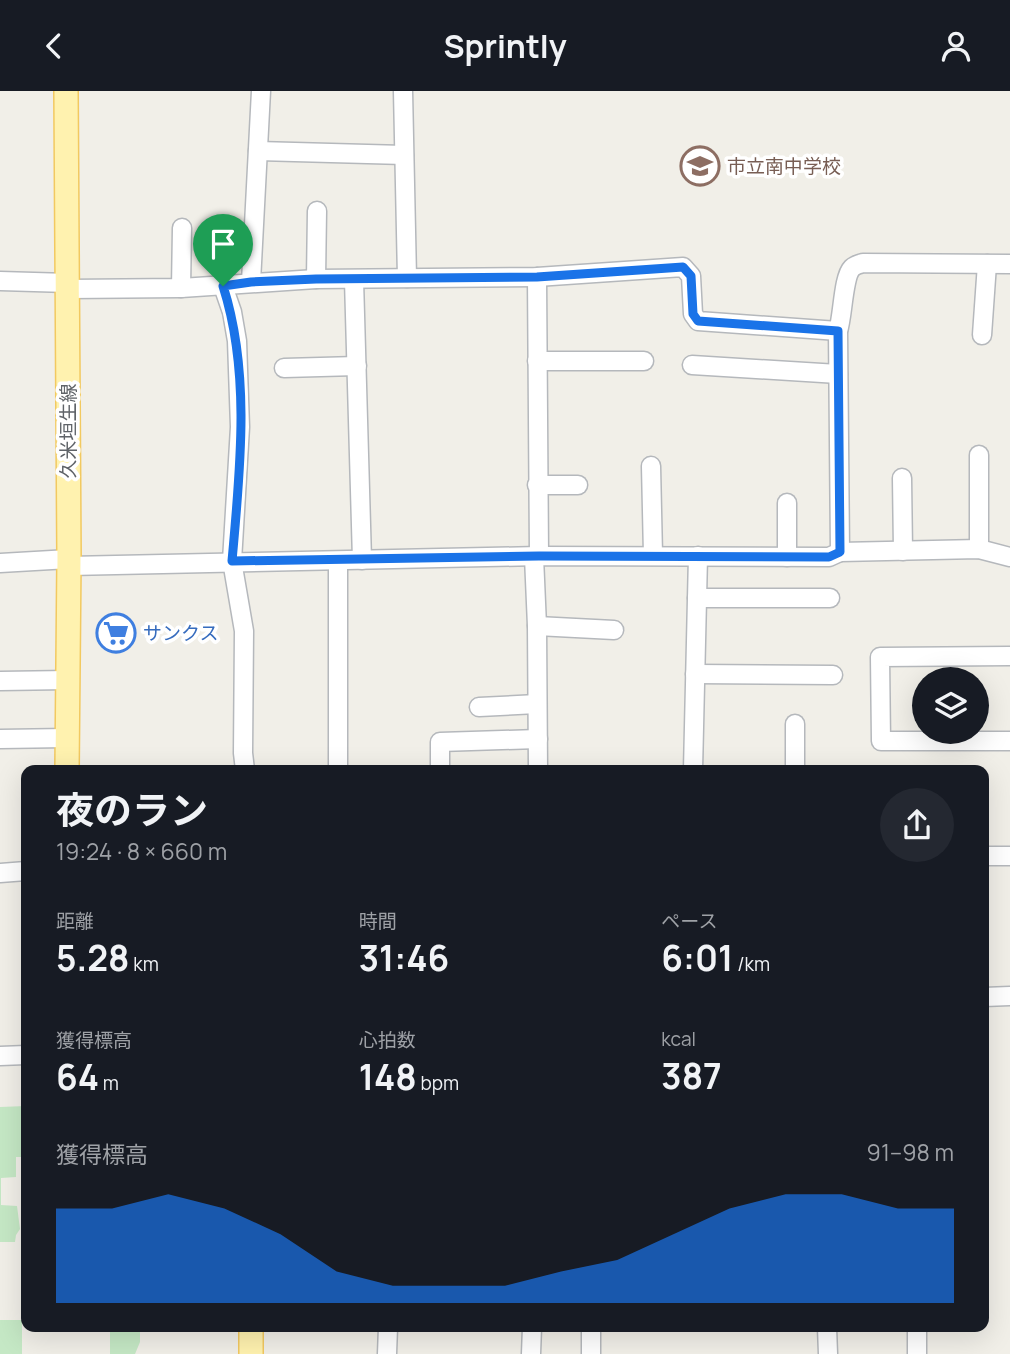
<!DOCTYPE html>
<html lang="ja">
<meta charset="utf-8">
<style>
body{margin:0;font-family:Manrope,"Noto Sans JP",sans-serif;background:#242831;color:#f1f3f6;height:100vh;display:flex;flex-direction:column;font-size:26px;white-space:nowrap}
*{box-sizing:border-box;margin:0}
p{font-size:23px;color:#9ea1a6}
.icon{flex:none;width:38px;height:38px;fill:none;stroke:currentColor;stroke-width:2;stroke-linecap:round;stroke-linejoin:round}
.map{position:relative;flex:1;overflow:hidden}
.side{position:absolute;left:21px;top:674px;width:968px;height:567px;display:flex;flex-direction:column;background:#171b24;border-radius:14px;box-shadow:0 7px 28px #0002}
.side>*{flex:none}
.buttons{position:absolute;left:912px;top:576px;display:grid;gap:14px}
.buttons a{display:grid;place-items:center;width:77px;height:77px;border-radius:50%;background:#171b24;box-shadow:0 7px 28px #0002;font-size:35px}
.pin{position:absolute;display:grid;place-items:center;width:60px;height:60px;color:#fff;margin:-72px -30px;border-radius:50% 50% 50% 0;rotate:-45deg;box-shadow:0 0 7px #0007}
.pin .icon{rotate:45deg}
.round{display:grid;place-items:center;flex:none;width:74px;height:74px;border-radius:37px;background:#242831}
.head{display:flex;align-items:center;justify-content:space-between;height:119px;padding:0 35px}
h1{font-size:38px;font-weight:700;line-height:52px}
.figures{display:grid;grid-template-columns:repeat(3,1fr);gap:10px;height:119px;padding:7px 35px}
.figures div{display:grid;align-content:center}
.figures b{font-size:35px;font-weight:700}
.figures small{font-size:19px;font-weight:400}
.figures p{font-size:19px}
.chart{height:196px;padding:14px 35px}
.chart p{display:flex;justify-content:space-between}
.chart svg{width:100%;height:126px;margin-top:7px;fill:#1a73e8;opacity:.7}
header{display:flex;justify-content:space-between;align-items:center;height:91px;padding:0 35px;background:#171b24;font-size:32px;font-weight:700}
.map>svg:first-child{display:block}
.green{fill:#c5e8c5}
.lines{fill:none;stroke-linecap:round;stroke-linejoin:round}
.minor-casing{stroke:#b5b8bc;stroke-width:21}
.major-casing{stroke:#f2c960;stroke-width:26}
.minor{stroke:#fff;stroke-width:18}
.major{stroke:#fff2af;stroke-width:23}
.route-casing{stroke:#fff;stroke-width:14}
.route{stroke:#1a73e8;stroke-width:9}
.labels{text-anchor:middle;stroke-width:7;stroke-linejoin:round;paint-order:stroke}
.education-label{font-size:19px;fill:#785e54;stroke:#fff;text-anchor:start}
.street-label{font-size:19px;fill:#5f6368;stroke:#fff}
.shop-label{font-size:19px;fill:#366cbe;stroke:#fff;text-anchor:start}
</style>
<header><svg class="icon" aria-label="back" viewBox="0 0 24 24"><path d="M15 5l-7 7 7 7"/></svg>Sprintly<svg class="icon" aria-label="person" viewBox="0 0 24 24"><circle cx="12" cy="8" r="4"/><path d="M4 21q1-7 8-7t8 7"/></svg></header>
<div class="map">
<svg width="1010" height="1263" viewBox="0 0 1010 1263">
<rect width="100%" height="100%" fill="#f1efe8"/>
<g class="green">
<polygon points="26,1015 26,1066 16,1066 16,1086 1,1087 1,1114 17,1115 20,1138 16,1144 15,1151 0,1151 0,1016"/>
<rect x="0" y="1229" width="22" height="34"/>
<polygon points="110,1236 140,1236 140,1251 135,1263 110,1263"/>
</g>
<g class="lines">
<g class="minor-casing">
<g id="minor">
<polyline points="403,0 407,187"/>
<polyline points="258,60 404,64"/>
<polyline points="537,186 539,465"/>
<polyline points="316,188 317,120"/>
<polyline points="354,189 362,469"/>
<polyline points="0,190 68,192"/>
<polyline points="251,191 261,0"/>
<polyline points="223,195 232,221 237,250 240,336 232,470 244,540 243,662 245,679"/>
<polyline points="181,197 182,137"/>
<polyline points="68,198 181,197 316,188 537,186 683,176 691,185 693,223 698,230 838,240"/>
<polyline points="982,244 987,173"/>
<polyline points="537,270 644,270"/>
<polyline points="692,274 838,283"/>
<polyline points="284,277 357,275"/>
<polyline points="651,375 653,464"/>
<polyline points="902,387 903,460"/>
<polyline points="537,394 578,394"/>
<polyline points="787,412 787,466"/>
<polyline points="979,458 979,364"/>
<polyline points="840,461 979,458 1010,466"/>
<polyline points="534,466 537,535 538,679"/>
<polyline points="338,470 338,679"/>
<polyline points="0,472 69,468"/>
<path d="M69 475 539 465 829 466 840 461 838 240C843 225 843 186 852 177 855 174 859 173 863 172L1010 173"/>
<polyline points="697,507 830,507"/>
<polyline points="537,535 614,539"/>
<polyline points="1010,565 880,566 881,650 1010,650"/>
<polyline points="695,583 833,584"/>
<polyline points="0,590 68,589"/>
<polyline points="479,616 537,613"/>
<polyline points="795,633 795,679"/>
<polyline points="0,648 67,647"/>
<polyline points="440,678 440,651 538,648"/>
<polyline points="693,679 698,465"/>
<polyline points="984,765 1010,765"/>
<polyline points="0,782 26,780"/>
<polyline points="984,906 1010,905"/>
<polyline points="0,965 26,964"/>
<polyline points="591,1236 591,1263"/>
<polyline points="827,1236 828,1263"/>
<polyline points="387,1263 388,1236"/>
<polyline points="531,1263 532,1236"/>
<polyline points="917,1263 917,1236"/>
</g>
</g>
<g class="major-casing">
<g id="major">
<polyline points="66,0 69,468 67,679"/>
<polyline points="251,1236 251,1263"/>
</g>
</g>
<use href="#minor" class="minor"/>
<use href="#major" class="major"/>
</g>
<g class="lines">
<g class="route-casing">
<path id="route" d="M683 176 691 185 693 223 698 230 838 240 840 461 829 466 539 465 232 470C240 380 251 282 223 195L251 191 316 188 537 186Z"/>
</g>
<use href="#route" class="route"/>
</g>
<defs>
<g id="school-ring" transform="scale(2.0125)"><circle r="9.5" fill="#fff" stroke="#8d6e63" stroke-width="1.5"/><path d="M0-5L7-2L0 1L-7-2ZM-4 1L0 2.5L4 1V4Q0 6-4 4Z" fill="#8d6e63"/></g>
<g id="supermarket-ring" transform="scale(2.0125)"><circle r="9.5" fill="#fff" stroke="#3f7fe0" stroke-width="1.5"/><path d="M-6-5.5h2.5l.6 2H6L4.5 2H-2.5L-4.4-4H-6ZM-1.5 3.2a1.3 1.3 0 1 0 .1 0ZM3 3.2a1.3 1.3 0 1 0 .1 0Z" fill="#3f7fe0"/></g>
</defs>
<g fill-rule="evenodd">
<use href="#school-ring" x="700" y="75"/>
<use href="#supermarket-ring" x="116" y="542"/>
</g>
<g class="labels">
<g class="education-label">
<text x="727" y="82">市立南中学校</text>
</g>
<g class="street-label">
<text transform="translate(68 340) rotate(-90)" y="7">久米垣生線</text>
</g>
<g class="shop-label">
<text x="143" y="549">サンクス</text>
</g>
</g>
</svg>
<div class="buttons">
<a><svg class="icon" aria-label="layers" viewBox="0 0 24 24"><path d="M12 4l9 5-9 5-9-5zM3 14l9 5 9-5"/></svg></a>
</div>
<div class="pin" style="left:223px;top:195px;background:#1e9e55"><svg class="icon" aria-label="arrive" viewBox="0 0 24 24"><path d="M6 21V4h12l-3 4 3 4H6"/></svg></div>
<section class="side">
<div class="head"><div><h1>夜のラン</h1><p>19:24 · 8 × 660 m</p></div><a class="round"><svg class="icon" aria-label="share" viewBox="0 0 24 24"><path d="M12 15V3M7 8l5-5 5 5M5 13v7h14v-7"/></svg></a></div>
<div class="figures">
<div><p>距離</p><b>5.28<small> km</small></b></div>
<div><p>時間</p><b>31:46</b></div>
<div><p>ペース</p><b>6:01<small> /km</small></b></div>
</div>
<div class="figures">
<div><p>獲得標高</p><b>64<small> m</small></b></div>
<div><p>心拍数</p><b>148<small> bpm</small></b></div>
<div><p>kcal</p><b>387</b></div>
</div>
<div class="chart"><p><span>獲得標高</span>91–98 m</p>
<svg viewBox="0 0 160 44" preserveAspectRatio="none"><path d="M0 44V11L10 11L20 6L30 11L40 20L50 33L60 38L70 38L80 38L90 33L100 29L110 20L120 11L130 6L140 6L150 11L160 11V44z"/></svg>
</div>
</section>
</div>
